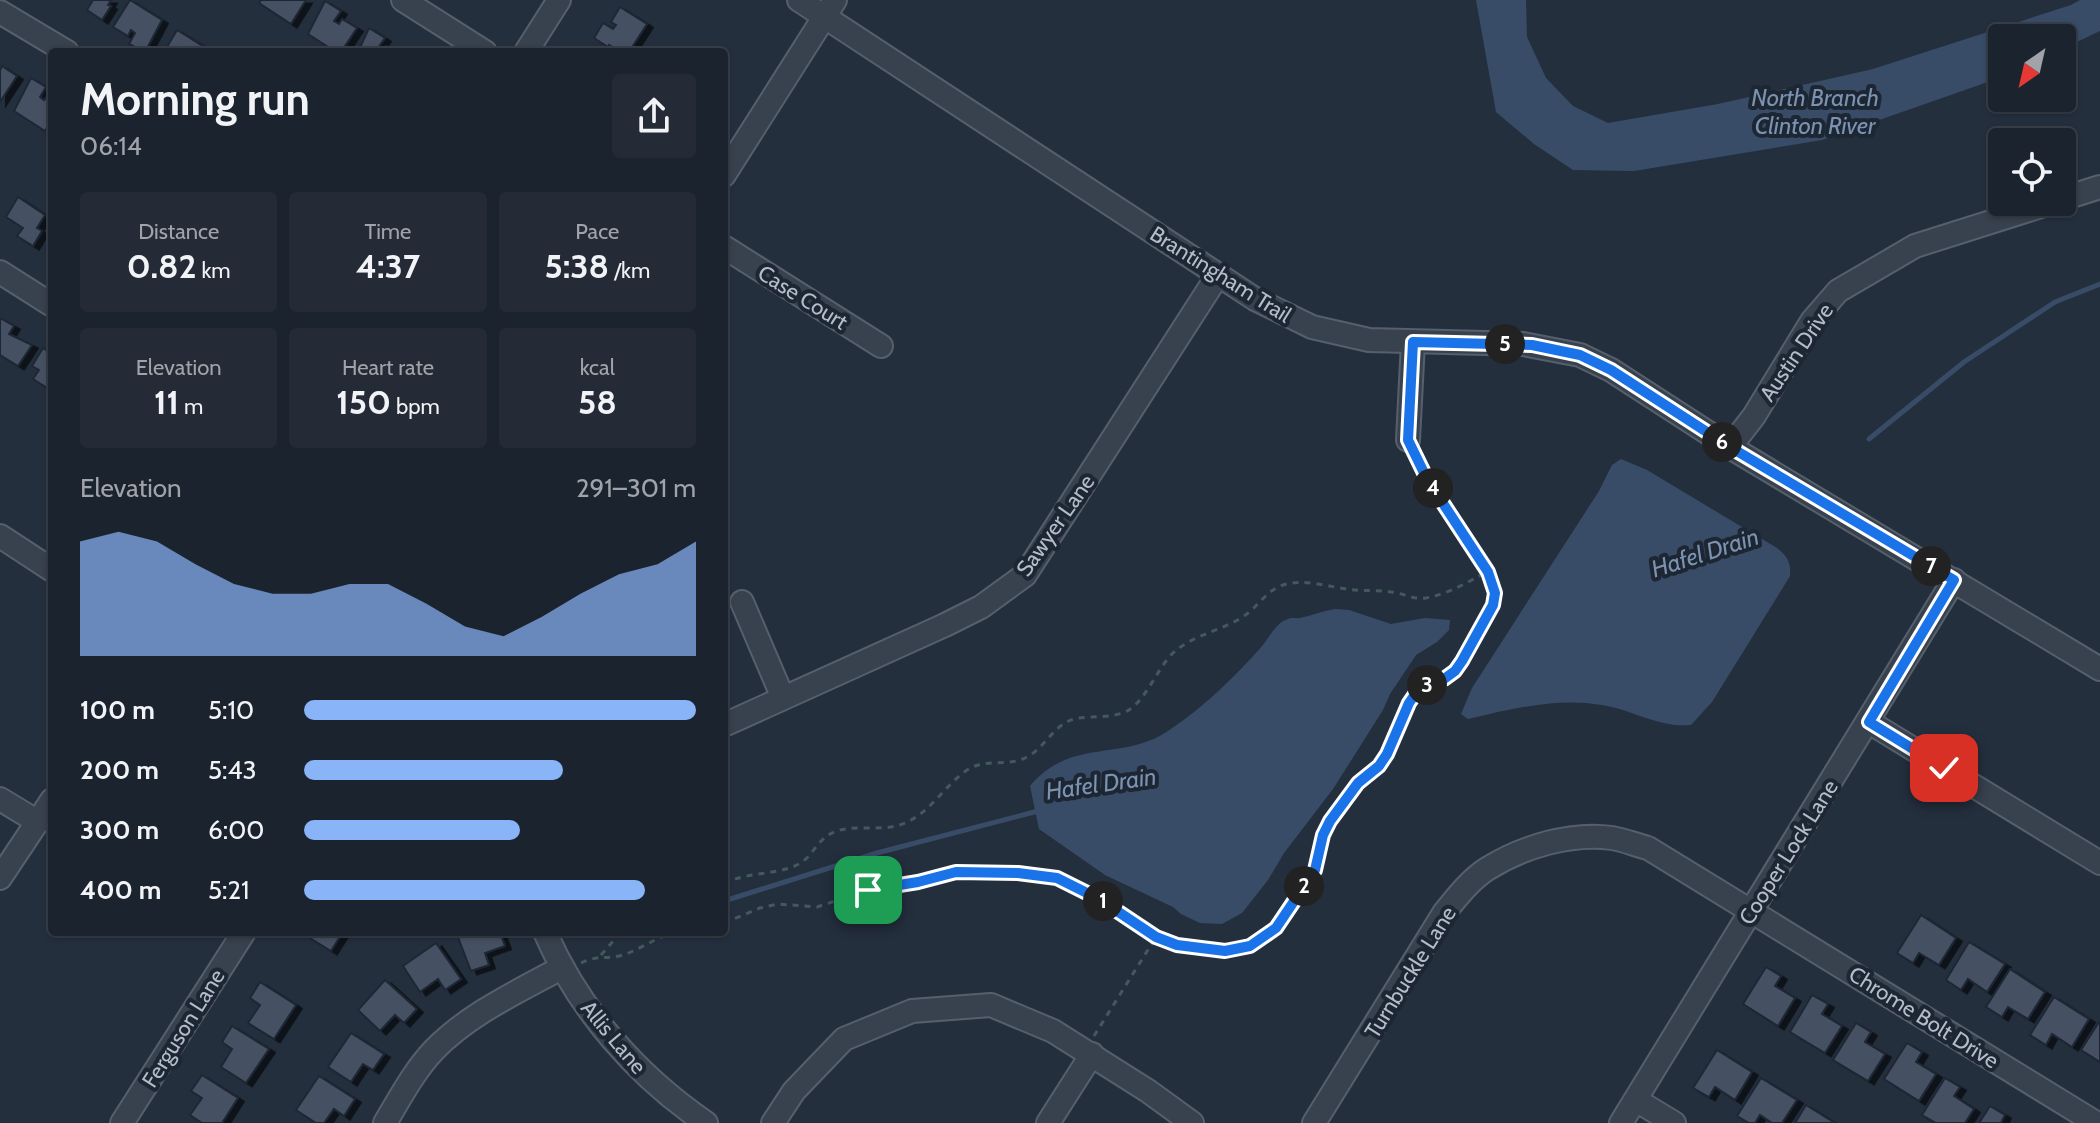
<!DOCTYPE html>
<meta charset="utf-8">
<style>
body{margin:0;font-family:Cabin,sans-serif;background:#242b36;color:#f1f3f6;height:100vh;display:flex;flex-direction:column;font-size:30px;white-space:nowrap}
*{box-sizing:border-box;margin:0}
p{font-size:26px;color:#a0a4aa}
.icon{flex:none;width:44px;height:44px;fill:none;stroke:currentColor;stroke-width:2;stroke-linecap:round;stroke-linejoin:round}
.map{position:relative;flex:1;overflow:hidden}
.drawer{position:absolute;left:48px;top:48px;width:680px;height:888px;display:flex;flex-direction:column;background:#1b232e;border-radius:8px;box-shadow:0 2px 6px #0004,0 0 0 2px #39404a}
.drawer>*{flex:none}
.needle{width:52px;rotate:214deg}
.controls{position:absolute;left:1988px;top:24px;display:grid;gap:16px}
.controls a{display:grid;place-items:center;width:88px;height:88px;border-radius:8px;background:#1b232e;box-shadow:0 2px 6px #0004,0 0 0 2px #39404a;font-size:40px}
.pin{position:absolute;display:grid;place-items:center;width:68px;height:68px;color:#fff;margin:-34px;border-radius:16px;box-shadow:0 4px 12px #0006}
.km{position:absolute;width:40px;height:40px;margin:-20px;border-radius:50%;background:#222;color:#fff;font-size:22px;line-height:40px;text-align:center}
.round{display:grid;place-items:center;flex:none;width:84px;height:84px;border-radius:8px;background:#242b36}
.summary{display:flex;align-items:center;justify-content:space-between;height:136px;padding:0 32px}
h1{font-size:44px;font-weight:700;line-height:60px}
.stats{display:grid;grid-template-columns:repeat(3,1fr);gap:12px;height:136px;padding:8px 32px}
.stats div{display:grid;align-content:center;border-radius:8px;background:#242b36;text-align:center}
.stats b{font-size:34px;font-weight:700}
.stats small{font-size:22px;font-weight:400}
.stats p{font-size:22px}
.chart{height:224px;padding:16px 32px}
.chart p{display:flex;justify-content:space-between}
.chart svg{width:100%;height:144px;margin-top:8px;fill:#8ab4f8;opacity:.7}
ul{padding:0 32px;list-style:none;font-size:26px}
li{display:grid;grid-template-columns:128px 96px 1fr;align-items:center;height:60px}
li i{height:20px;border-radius:10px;background:#8ab4f8}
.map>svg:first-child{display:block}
.water{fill:#394c67}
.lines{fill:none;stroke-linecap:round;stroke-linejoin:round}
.stream{stroke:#394c67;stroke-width:5}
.building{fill:#455162;stroke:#1f2835;stroke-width:2;filter:url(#shadow)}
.minor-casing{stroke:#565f6c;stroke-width:26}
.path{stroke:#44595c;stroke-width:3;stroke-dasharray:6 6;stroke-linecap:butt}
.minor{stroke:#38414e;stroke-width:22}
.route-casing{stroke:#fff;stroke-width:16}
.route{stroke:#1a73e8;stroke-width:10}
.labels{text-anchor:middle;stroke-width:8;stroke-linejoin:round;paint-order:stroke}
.street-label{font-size:22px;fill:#b4bcc9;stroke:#1d2633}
.water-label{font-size:24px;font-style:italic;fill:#7c92b1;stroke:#1d2633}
</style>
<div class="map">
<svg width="2100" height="1123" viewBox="0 0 2100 1123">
<defs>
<filter id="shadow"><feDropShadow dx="6" dy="3.5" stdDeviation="0" flood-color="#0009"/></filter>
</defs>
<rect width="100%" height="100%" fill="#242f3e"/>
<g class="water">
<polygon points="1476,0 1526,0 1527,37 1546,78 1573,106 1608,123 1718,104 1873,69 2071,5 2080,0 2100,0 2100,31 2062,49 2062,38 2002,38 2002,77 1822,140 1634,171 1573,170 1534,144 1496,112"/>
<path d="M1621 459 1647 470 1777 548C1788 557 1791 563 1790 576L1712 702 1691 725C1659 728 1633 710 1602 705 1557 697 1511 709 1468 719L1461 714 1472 688 1599 491 1612 465Z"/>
<path d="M1335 609 1349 610 1391 624 1425 618 1450 620 1449 630 1437 642 1416 655 1390 694 1383 710 1333 789 1284 853 1268 880 1242 913 1222 924 1200 923 1181 914 1173 907 1105 875 1039 829 1030 786C1071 737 1122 762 1168 731 1205 706 1234 678 1263 645 1270 636 1277 622 1288 619 1291 617 1297 619 1300 618 1311 616 1322 611 1335 609Z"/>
</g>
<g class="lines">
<g class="stream">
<polyline points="1869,439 1964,362 2055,302 2100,284"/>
<polyline points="724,901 877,853 1038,811"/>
</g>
</g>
<g class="building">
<polygon points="93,0 111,0 108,5 111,6 102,20 87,10"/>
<polygon points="130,0 162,20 145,52 129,44 135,33 131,30 128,36 113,27"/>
<polygon points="261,0 306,0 291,24 259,3"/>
<polygon points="325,1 341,11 334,21 339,24 342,19 357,28 341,52 336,52 308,34"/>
<polygon points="620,7 647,24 629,52 621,52 609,45 608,47 594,38 603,23 613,29 616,25 611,22"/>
<polygon points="369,28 385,38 378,48 383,51 386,46 396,52 358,52"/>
<polygon points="177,30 209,50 208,52 164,52"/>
<polygon points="2,66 17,76 0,102 0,70"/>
<polygon points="31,78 46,87 40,97 44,100 48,95 52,98 52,120 45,131 14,111"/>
<polygon points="18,197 45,215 37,228 42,231 33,246 17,236 23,228 6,217"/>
<polygon points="0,318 14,326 9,334 32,345 18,366 0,355"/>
<polygon points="43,348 52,354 52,391 33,379 39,370 32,366"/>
<polygon points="1921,915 1956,938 1939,965 1919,953 1913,963 1897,953"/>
<polygon points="307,932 343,932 331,951 305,935"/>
<polygon points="456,932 500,932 505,946 485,953 489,965 471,971"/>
<polygon points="1969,942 2005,964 1987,992 1968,979 1961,990 1946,980"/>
<polygon points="436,943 461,979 445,990 438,979 420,992 403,966"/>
<polygon points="1766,967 1781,976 1775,986 1795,998 1778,1026 1743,1004"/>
<polygon points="2010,969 2045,992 2028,1019 2008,1007 2002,1017 1986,1007"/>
<polygon points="385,980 417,1009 404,1023 395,1015 380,1031 358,1010"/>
<polygon points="260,982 296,1005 274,1039 248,1023 260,1005 250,998"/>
<polygon points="1812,995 1828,1004 1822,1014 1842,1026 1825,1053 1790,1032"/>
<polygon points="2054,997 2089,1019 2072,1047 2052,1034 2046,1045 2030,1035"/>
<polygon points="2099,1022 2100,1023 2100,1062 2081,1050"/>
<polygon points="1856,1023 1871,1032 1865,1042 1885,1054 1868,1081 1833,1060"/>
<polygon points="232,1026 269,1049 246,1083 221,1067 232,1049 222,1042"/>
<polygon points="351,1033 384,1054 373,1070 363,1064 351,1082 328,1067"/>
<polygon points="1907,1043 1922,1052 1916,1062 1936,1074 1919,1101 1884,1079"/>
<polygon points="1717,1050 1752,1072 1735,1100 1715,1087 1709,1097 1693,1088"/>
<polygon points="202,1075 238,1098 222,1123 202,1123 190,1115 202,1098 191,1091"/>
<polygon points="319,1076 355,1099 344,1116 334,1109 324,1123 316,1123 296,1110"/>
<polygon points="1761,1078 1797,1100 1782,1123 1772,1123 1760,1115 1755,1123 1749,1123 1737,1116"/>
<polygon points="1945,1078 1960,1087 1954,1096 1974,1109 1965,1123 1936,1123 1922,1115"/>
<polygon points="1806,1105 1835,1123 1795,1123"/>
<polygon points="1990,1106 2005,1115 2001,1123 1979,1123"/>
</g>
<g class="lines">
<g class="minor-casing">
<g id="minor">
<polyline points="403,0 485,52"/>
<polyline points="799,0 1255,299 1312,327 1369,340 1523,344 1580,355 1611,370 1730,447 2100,669"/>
<polyline points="0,12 67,52"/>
<polyline points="526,52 559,0"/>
<polyline points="724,175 835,0"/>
<polyline points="2062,199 2100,187"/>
<polyline points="724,247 881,346"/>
<polyline points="0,272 52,305"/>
<polyline points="1408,440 1413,342"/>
<polyline points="1730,447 1754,416 1812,321 1838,291 1915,246 2054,202"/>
<polyline points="0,536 52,570"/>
<polyline points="742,602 783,698"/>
<polyline points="1869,722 2100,863"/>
<polyline points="724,725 945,625 981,607 1025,575 1218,275"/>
<polyline points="0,799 38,822"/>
<polyline points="0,878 52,800"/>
<path d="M545 932C579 1010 636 1075 706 1123"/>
<polyline points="1636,1100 1674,1123"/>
<polyline points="122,1123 244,932"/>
<path d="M385 1123C400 1098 414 1071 434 1050 469 1014 517 992 561 968"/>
<polyline points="773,1123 794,1091 844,1039 912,1011 991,1005 1053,1031 1148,1091 1192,1123"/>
<polyline points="1048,1123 1092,1054"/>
<path d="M1314 1123 1444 913C1457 897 1470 880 1487 869 1522 847 1571 832 1612 838 1624 840 1636 845 1648 848L2096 1123"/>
<polyline points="1621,1123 1954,580"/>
</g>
</g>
<g class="path">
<path d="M724 884C747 871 776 876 799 864 815 855 817 836 840 830 861 825 885 832 905 823 934 811 951 775 975 766 991 760 1011 766 1027 757 1046 747 1053 725 1074 719 1091 715 1111 719 1127 711 1145 702 1157 669 1172 654 1192 635 1218 632 1241 618 1255 610 1263 595 1278 587 1301 576 1330 588 1355 590 1367 591 1379 590 1391 592 1403 593 1413 600 1426 598 1448 594 1468 582 1487 572"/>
<polyline points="724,923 760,908 778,904 817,907 868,890 918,882 956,872 1018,873 1057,878 1099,899 1156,937 1177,945 1200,950 1225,951 1250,946 1265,938 1276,928 1315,870 1323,835 1330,821 1358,783 1379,766 1387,754 1404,714 1418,690 1455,671 1493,605 1495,593 1488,572 1427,479 1416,457"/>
<polyline points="601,955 621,932"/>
<path d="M581 963C598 955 603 959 619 956 640 951 655 936 679 932"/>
<polyline points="1094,1036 1156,937"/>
</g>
<use href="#minor" class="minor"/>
</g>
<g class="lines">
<g class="route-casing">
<polyline id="route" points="868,890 918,882 956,872 1018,873 1057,878 1099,899 1156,937 1177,945 1225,951 1250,946 1276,928 1315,870 1323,835 1330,821 1358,783 1379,766 1387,754 1409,703 1418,690 1444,679 1455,671 1462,661 1493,605 1495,593 1488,572 1427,479 1408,440 1413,342 1532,345 1580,355 1611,370 1730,447 1954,580 1869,722 1944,768"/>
</g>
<use href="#route" class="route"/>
</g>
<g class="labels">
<g class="street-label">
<text transform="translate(1221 274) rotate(32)" y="8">Brantingham Trail</text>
<text transform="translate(803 297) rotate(32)" y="8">Case Court</text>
<text transform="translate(1796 352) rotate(-56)" y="8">Austin Drive</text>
<text transform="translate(1055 525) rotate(-55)" y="8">Sawyer Lane</text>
<text transform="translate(1788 852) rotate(-58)" y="8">Cooper Lock Lane</text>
<text transform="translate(1410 972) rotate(-58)" y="8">Turnbuckle Lane</text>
<text transform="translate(1924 1017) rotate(32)" y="8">Chrome Bolt Drive</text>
<text transform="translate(183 1028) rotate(-58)" y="8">Ferguson Lane</text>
<text transform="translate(614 1037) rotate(50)" y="8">Allis Lane</text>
</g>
<g class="water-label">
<text x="1815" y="106">North Branch<tspan x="1815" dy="28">Clinton River</tspan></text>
<text transform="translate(1705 553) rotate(-18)" y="8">Hafel Drain</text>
<text transform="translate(1101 784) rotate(-8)" y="8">Hafel Drain</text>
</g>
</g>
</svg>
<div class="controls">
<a><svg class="needle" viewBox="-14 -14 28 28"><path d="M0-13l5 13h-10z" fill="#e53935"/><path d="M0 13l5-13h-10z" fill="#a0a4aa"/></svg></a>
<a><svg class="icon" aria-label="locate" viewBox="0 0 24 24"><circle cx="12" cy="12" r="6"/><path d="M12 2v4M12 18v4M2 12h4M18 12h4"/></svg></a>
</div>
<div class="pin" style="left:868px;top:890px;background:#1e9e55"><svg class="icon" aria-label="arrive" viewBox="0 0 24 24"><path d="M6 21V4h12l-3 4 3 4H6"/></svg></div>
<div class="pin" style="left:1944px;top:768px;background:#d93025"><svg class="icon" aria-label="check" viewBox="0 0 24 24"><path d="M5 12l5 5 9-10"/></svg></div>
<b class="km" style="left:1103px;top:901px">1</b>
<b class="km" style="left:1304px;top:886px">2</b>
<b class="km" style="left:1427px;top:685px">3</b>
<b class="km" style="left:1433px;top:488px">4</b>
<b class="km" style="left:1505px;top:344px">5</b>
<b class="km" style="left:1722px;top:442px">6</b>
<b class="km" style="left:1931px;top:566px">7</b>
<section class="drawer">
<div class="summary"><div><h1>Morning run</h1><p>06:14</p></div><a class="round"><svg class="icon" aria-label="share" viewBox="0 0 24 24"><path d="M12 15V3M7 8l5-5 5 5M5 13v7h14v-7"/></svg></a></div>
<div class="stats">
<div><p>Distance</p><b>0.82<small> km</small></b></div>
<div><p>Time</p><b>4:37</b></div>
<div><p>Pace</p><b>5:38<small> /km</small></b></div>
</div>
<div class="stats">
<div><p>Elevation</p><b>11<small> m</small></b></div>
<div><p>Heart rate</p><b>150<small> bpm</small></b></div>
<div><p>kcal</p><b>58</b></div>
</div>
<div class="chart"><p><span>Elevation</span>291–301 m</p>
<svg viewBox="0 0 160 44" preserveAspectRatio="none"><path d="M0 44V9L10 6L20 9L30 16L40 22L50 25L60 25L70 22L80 22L90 28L100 35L110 38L120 32L130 25L140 19L150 16L160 9V44z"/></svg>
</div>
<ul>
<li><b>100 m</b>5:10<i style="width:100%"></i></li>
<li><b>200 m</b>5:43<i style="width:66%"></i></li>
<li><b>300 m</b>6:00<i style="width:55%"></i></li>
<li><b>400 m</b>5:21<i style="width:87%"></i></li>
</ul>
</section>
</div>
